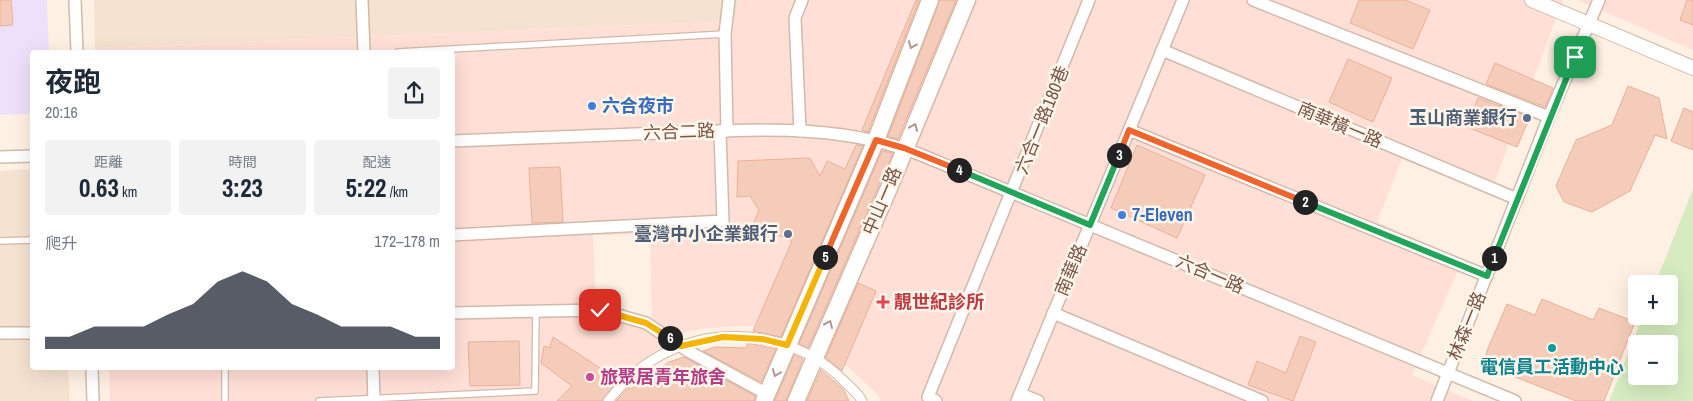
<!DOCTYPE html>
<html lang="zh-TW">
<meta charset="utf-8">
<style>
body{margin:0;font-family:"Archivo Narrow","Noto Sans TC",sans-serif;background:#f2f2f3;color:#1f2937;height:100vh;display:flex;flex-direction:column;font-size:19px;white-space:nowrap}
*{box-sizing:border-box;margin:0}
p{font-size:16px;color:#747a83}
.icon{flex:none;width:28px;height:28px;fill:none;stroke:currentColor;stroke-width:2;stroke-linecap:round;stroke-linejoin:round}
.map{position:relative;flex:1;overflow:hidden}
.sheet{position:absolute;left:30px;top:50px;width:425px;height:320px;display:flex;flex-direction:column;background:#fff;border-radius:5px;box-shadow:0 5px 20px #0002}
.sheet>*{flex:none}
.buttons{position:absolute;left:1628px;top:275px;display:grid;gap:10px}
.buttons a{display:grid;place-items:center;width:50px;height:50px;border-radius:5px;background:#fff;box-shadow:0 5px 20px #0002;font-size:25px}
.pin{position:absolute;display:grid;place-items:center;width:42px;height:42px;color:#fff;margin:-21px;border-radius:10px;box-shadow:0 2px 8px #0006}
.km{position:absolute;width:25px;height:25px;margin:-12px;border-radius:50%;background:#222;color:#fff;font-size:14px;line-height:25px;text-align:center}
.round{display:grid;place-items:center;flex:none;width:52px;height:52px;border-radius:5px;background:#f2f2f3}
.overview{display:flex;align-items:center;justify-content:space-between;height:85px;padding:0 15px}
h1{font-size:28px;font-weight:700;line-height:38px}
.metrics{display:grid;grid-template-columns:repeat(3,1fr);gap:8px;height:85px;padding:5px 15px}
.metrics div{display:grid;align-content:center;border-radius:5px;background:#f2f2f3;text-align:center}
.metrics b{font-size:25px;font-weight:700}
.metrics small{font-size:14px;font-weight:400}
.metrics p{font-size:14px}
.chart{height:140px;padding:10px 15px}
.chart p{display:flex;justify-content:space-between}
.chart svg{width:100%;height:90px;margin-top:5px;fill:#111827;opacity:.7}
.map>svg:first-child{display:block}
.residential{fill:#f6e2d1}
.commercial{fill:#ffdfd6;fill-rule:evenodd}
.education{fill:#eee0fa}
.green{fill:#d6ecc0;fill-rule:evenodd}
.building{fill:#f5ccb9;stroke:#e9b198}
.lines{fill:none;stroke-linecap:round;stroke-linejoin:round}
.service-casing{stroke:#d2baab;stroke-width:8}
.pedestrian-casing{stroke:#d2baab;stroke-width:11}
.minor-casing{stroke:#d2baab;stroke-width:14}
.tertiary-casing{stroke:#d2baab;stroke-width:16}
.secondary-casing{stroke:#d5b9a8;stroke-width:19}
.service{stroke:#fff;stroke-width:5.5}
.pedestrian{stroke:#fff;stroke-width:9}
.minor{stroke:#fff;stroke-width:11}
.tertiary{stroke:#fff;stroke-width:14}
.secondary{stroke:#fff;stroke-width:16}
.oneway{stroke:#ae9991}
.split-1-casing{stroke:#fff;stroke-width:10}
.split-2-casing{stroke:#fff;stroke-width:10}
.split-3-casing{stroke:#fff;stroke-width:10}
.split-4-casing{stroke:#fff;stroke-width:10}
.split-5-casing{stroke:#fff;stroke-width:10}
.split-6-casing{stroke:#fff;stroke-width:10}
.split-7-casing{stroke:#fff;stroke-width:10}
.split-1{stroke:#22a559;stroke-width:6}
.split-2{stroke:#22a559;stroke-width:6}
.split-3{stroke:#f0652b;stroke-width:6}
.split-4{stroke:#22a559;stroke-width:6}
.split-5{stroke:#f0652b;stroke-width:6}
.split-6{stroke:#f5b400;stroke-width:6}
.split-7{stroke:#f5b400;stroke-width:6}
.shop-dot{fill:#3f7fe0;stroke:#fff6eb;stroke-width:2}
.service-dot{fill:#5c6f8a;stroke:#fff6eb;stroke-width:2}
.health-dot{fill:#e0444e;stroke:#fff6eb;stroke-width:2}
.culture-dot{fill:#0f9aa8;stroke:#fff6eb;stroke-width:2}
.hotel-dot{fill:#d1479c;stroke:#fff6eb;stroke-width:2}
.labels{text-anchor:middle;stroke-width:5;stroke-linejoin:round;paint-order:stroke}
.shop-label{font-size:18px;font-weight:bold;fill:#366cbe;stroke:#fff6eb;text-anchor:start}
.service-label{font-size:18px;font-weight:bold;fill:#4e5e75;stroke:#fff6eb;text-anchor:end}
.street-label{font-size:18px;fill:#785547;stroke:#fff6eb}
.health-label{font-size:18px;font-weight:bold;fill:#be3a42;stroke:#fff6eb;text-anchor:start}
.culture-label{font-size:18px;font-weight:bold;fill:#0d838f;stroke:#fff6eb}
.hotel-label{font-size:18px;font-weight:bold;fill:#b23c85;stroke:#fff6eb;text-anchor:start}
</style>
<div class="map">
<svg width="1693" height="401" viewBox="0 0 1693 401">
<rect width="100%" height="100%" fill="#fef1e3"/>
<g class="residential">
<polygon points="94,0 739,0 735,21 95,48"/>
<polygon points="32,169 32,368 68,368 70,401 0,401 0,171"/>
</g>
<g class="commercial">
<path d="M739 0H1563L1490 194 1402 159 1377 222 1463 259 1412 375 1473 401H881L878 395 842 361 761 325 706 328 686 332 621 374 600 401H110L109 368H452V52H95V48L735 21ZM650 234 652 318 596 303 593 235Z"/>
<polygon points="1577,0 1693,0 1693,50"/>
</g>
<polygon class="education" points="0,0 47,0 49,52 32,52 32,114 0,115"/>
<path class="green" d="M1693 189V401H1609L1643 316H1669V284H1655ZM1636 344H1669V376H1636Z"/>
<g class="building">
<polygon points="0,0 11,0 13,25 0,26"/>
<polygon points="916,0 919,0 868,132 862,130"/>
<polygon points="940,0 956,0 898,139 888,137"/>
<polygon points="1359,0 1405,0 1430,10 1413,49 1350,23"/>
<polygon points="1687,0 1693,0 1693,25 1680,20"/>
<polygon points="1348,59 1392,78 1373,122 1329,102"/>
<polygon points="1495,63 1553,88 1545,107 1486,84"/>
<polygon points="1628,86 1659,98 1667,139 1655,135 1630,191 1592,212 1564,202 1556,186 1576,140 1612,125"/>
<polygon points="1478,98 1530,117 1517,147 1467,127"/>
<polygon points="1684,108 1693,112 1693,150 1671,141"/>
<polygon points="856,145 863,146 781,337 753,331 792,241 753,224 759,210 750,196 737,197 738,161 810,158 820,176 827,161 845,169"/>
<polygon points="1137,145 1205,175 1177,238 1111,208"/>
<polygon points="882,151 893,153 808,348 799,344"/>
<polygon points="560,167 563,222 532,223 529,168"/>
<polygon points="858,283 876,291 842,371 826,358"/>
<polygon points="1542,299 1593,320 1599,308 1635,322 1604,401 1576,401 1490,367 1486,353 1507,304 1535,315"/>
<polygon points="1300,336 1316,342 1293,401 1248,385 1257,361 1286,373"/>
<polygon points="553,337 618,380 602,401 557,401 572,386 541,363 544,346 550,348"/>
<polygon points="519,341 520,385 470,386 468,342"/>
<polygon points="748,343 776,349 761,382 703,351 715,347 746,348"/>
<polygon points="794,355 803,359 786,401 775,401"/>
<polygon points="684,357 755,396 754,401 616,401 629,387 631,389 669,362"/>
<polygon points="821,370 844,390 849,401 807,401"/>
</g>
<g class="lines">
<g class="service-casing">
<g id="service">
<polyline points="398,52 725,34"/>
<polyline points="0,241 32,240"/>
<polyline points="225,368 225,401"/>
<polyline points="319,401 535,391 536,310"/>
</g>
</g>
<g class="pedestrian-casing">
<path id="pedestrian" d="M608 401C627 377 651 357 681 346 737 325 802 339 844 381 851 388 858 393 862 401"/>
</g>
<g class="minor-casing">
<g id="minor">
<polyline points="75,0 77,52"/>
<polyline points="362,0 364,52"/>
<polyline points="1253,0 1549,117"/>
<polyline points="1162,50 1517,199"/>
<polyline points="1129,130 1487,276"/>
<polyline points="727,131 725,34 729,0"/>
<polyline points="800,131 795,18 802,0"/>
<path d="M452 141C522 138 591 136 661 133 750 130 842 122 926 157L1515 401"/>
<polyline points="0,157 32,156"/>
<polyline points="452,235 723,221 720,131"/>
<polyline points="452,313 600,310 646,323 688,351 767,394"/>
<polyline points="1053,313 1262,401"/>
<polyline points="0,333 32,333"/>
<polyline points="92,368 93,401"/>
<polyline points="373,368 374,401"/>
<polyline points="1020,394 1038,401"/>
<polyline points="936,401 928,397 1089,0"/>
<polyline points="1017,401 1183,0"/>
<polyline points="1437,401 1549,117 1599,0"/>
</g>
</g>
<g class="tertiary-casing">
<polyline id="tertiary" points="1532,0 1693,68"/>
</g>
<g class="secondary-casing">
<g id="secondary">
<polyline points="764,401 876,140 930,0"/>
<polyline points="796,401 889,188 967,0"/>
</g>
</g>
<use href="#service" class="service"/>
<use href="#pedestrian" class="pedestrian"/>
<use href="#minor" class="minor"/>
<use href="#tertiary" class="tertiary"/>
<use href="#secondary" class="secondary"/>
</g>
<defs><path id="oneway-chevron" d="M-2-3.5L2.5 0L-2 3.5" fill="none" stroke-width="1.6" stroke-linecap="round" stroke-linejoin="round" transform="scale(1.25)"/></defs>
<g class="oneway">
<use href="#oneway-chevron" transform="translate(912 45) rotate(112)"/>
<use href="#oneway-chevron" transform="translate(914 127) rotate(-67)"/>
<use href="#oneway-chevron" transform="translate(829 324) rotate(-66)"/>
<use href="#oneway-chevron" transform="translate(776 373) rotate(112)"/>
</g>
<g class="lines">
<g class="split-1-casing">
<polyline id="split-1" points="1494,258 1575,57"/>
</g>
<g class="split-2-casing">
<polyline id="split-2" points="1305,202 1487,276 1494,258"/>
</g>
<g class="split-3-casing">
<polyline id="split-3" points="1119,155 1129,130 1305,202"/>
</g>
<g class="split-4-casing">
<polyline id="split-4" points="959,170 1090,225 1119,155"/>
</g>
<g class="split-5-casing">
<polyline id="split-5" points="825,257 876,140 904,148 959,170"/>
</g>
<g class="split-6-casing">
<polyline id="split-6" points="670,338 681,346 723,337 762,339 787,345 825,257"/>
</g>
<g class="split-7-casing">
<polyline id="split-7" points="600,310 646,323 670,338"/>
</g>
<use href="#split-1" class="split-1"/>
<use href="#split-2" class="split-2"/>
<use href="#split-3" class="split-3"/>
<use href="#split-4" class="split-4"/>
<use href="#split-5" class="split-5"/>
<use href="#split-6" class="split-6"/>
<use href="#split-7" class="split-7"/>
</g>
<g class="shop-dot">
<circle cx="592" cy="106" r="5"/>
<circle cx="1122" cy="215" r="5"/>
</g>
<g class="service-dot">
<circle cx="1527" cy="118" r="5"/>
<circle cx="788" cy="234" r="5"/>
</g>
<path class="health-dot" d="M880.5 294.5h5v5h5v5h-5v5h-5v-5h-5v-5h5z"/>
<circle class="culture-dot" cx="1552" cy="348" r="5"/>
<circle class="hotel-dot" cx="590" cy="377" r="5"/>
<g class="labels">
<g class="shop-label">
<text x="602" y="112">六合夜市</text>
<text x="1132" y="221">7-Eleven</text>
</g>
<g class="service-label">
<text x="1517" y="124">玉山商業銀行</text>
<text x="778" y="240">臺灣中小企業銀行</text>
</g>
<g class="street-label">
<text transform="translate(1042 120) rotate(-68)" y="6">六合一路180巷</text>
<text transform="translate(1340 125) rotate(23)" y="6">南華橫一路</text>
<text transform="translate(679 132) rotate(-2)" y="6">六合二路</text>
<text transform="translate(882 201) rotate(-67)" y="6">中山一路</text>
<text transform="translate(1071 270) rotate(-67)" y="6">南華路</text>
<text transform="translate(1210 274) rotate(23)" y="6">六合一路</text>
<text transform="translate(1467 326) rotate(-68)" y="6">林森一路</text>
</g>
<g class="health-label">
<text x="894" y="308">靚世紀診所</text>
</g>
<g class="culture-label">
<text x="1552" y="373">電信員工活動中心</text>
</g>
<g class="hotel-label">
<text x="600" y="383">旅聚居青年旅舍</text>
</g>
</g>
</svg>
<div class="buttons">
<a>+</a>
<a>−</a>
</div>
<div class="pin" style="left:1575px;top:57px;background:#1e9e55"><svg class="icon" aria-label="arrive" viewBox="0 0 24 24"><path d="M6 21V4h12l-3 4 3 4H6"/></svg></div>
<div class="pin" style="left:600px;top:310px;background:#d93025"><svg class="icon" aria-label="check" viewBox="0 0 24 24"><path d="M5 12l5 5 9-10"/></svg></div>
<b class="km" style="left:1494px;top:258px">1</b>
<b class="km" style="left:1305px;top:202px">2</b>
<b class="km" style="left:1119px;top:155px">3</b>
<b class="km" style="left:959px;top:170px">4</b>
<b class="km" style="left:825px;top:257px">5</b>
<b class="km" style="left:670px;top:338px">6</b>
<section class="sheet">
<div class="overview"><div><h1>夜跑</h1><p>20:16</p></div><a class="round"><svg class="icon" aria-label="share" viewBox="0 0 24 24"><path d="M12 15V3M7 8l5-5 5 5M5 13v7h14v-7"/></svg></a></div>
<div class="metrics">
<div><p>距離</p><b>0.63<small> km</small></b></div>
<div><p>時間</p><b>3:23</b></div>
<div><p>配速</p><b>5:22<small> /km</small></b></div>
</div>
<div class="chart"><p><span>爬升</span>172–178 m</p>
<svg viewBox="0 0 160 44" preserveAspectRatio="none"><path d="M0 44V38L10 38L20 33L30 33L40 33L50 27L60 22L70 11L80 6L90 11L100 22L110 27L120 33L130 33L140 33L150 38L160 38V44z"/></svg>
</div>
</section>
</div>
